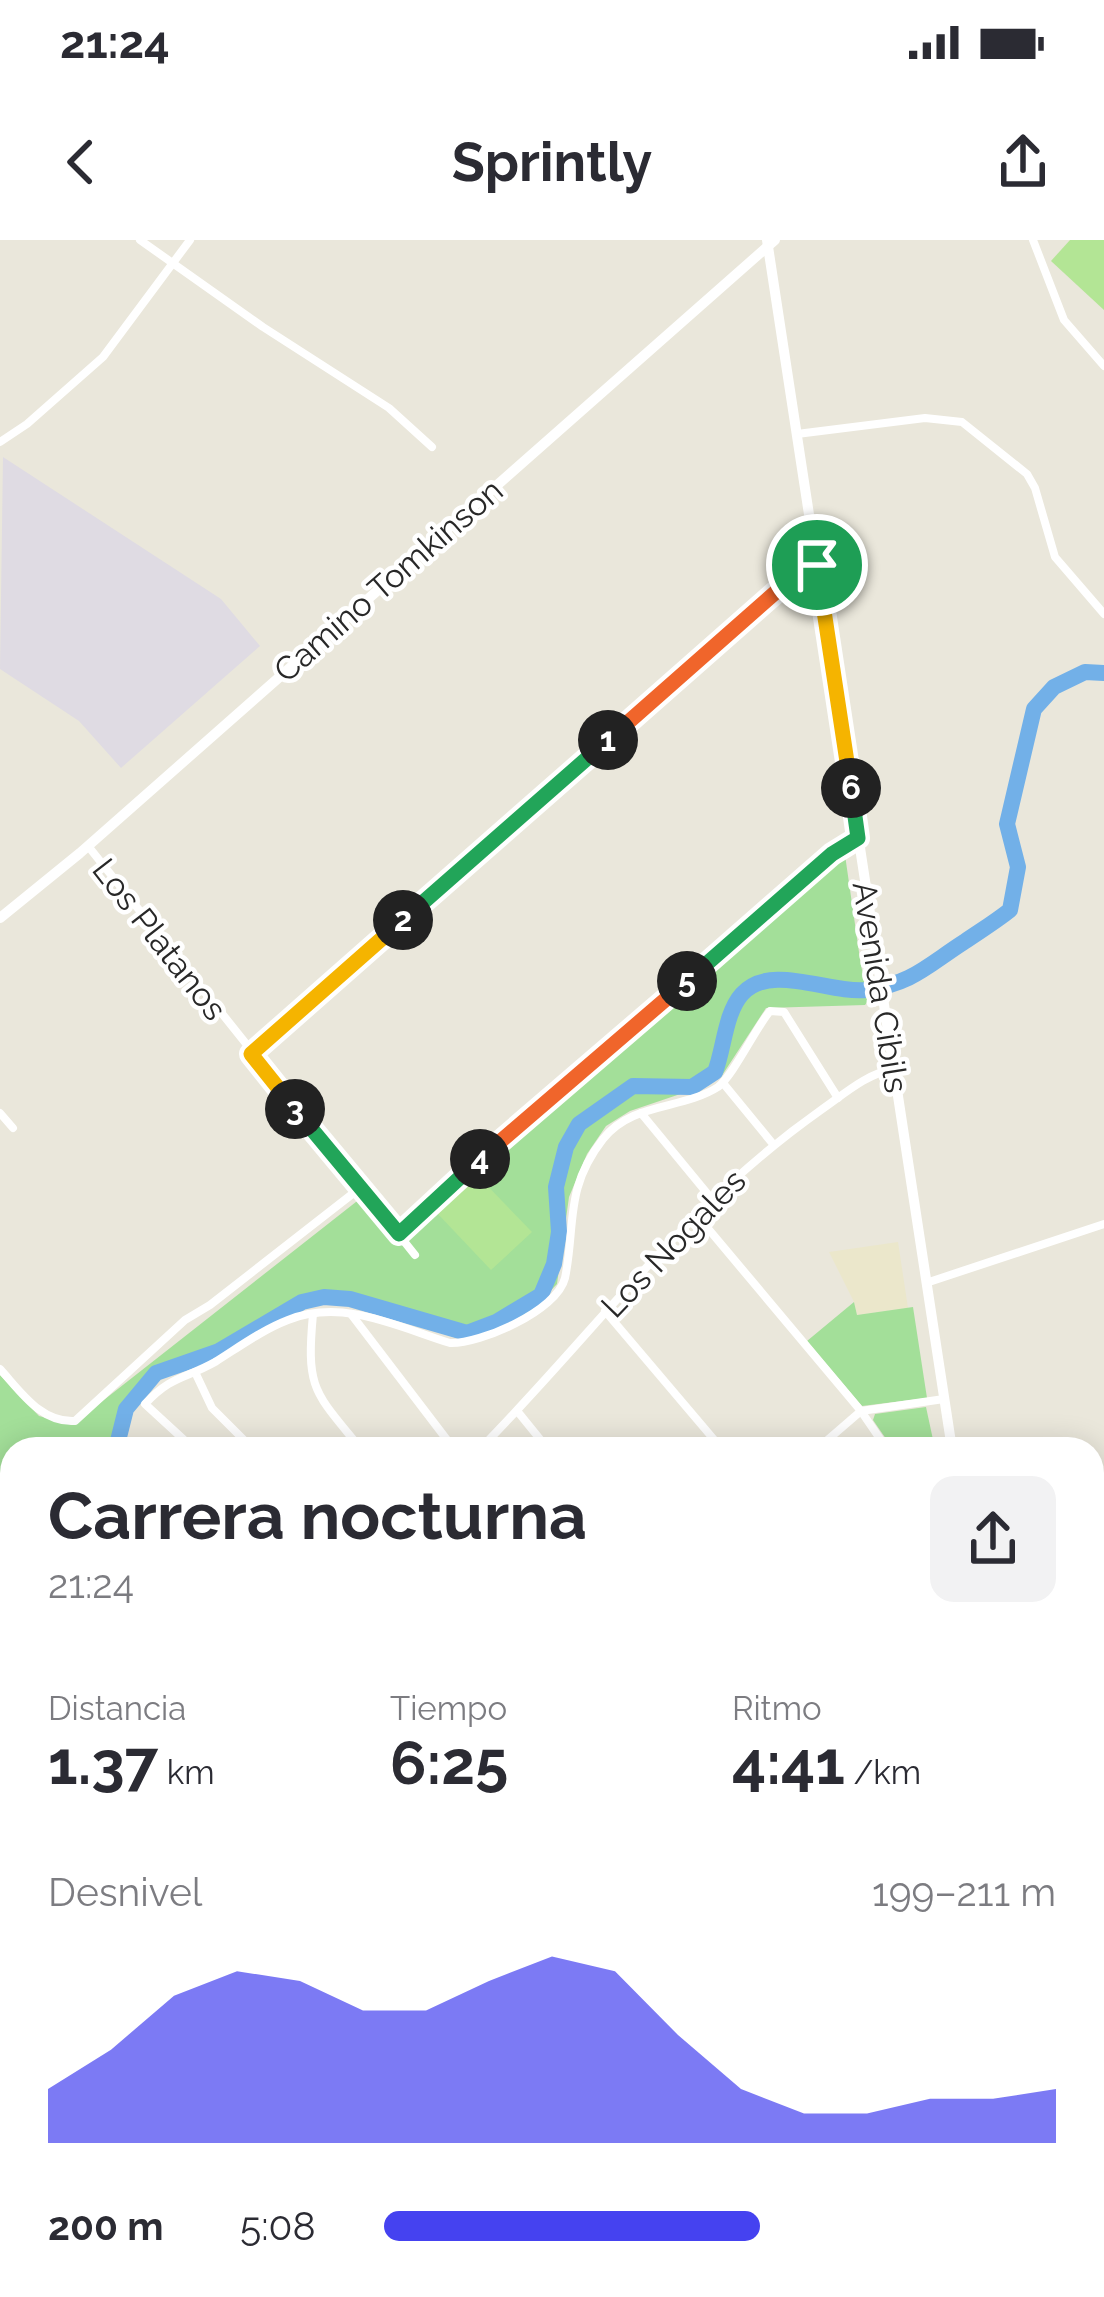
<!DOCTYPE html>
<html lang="es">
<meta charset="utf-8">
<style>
body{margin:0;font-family:Raleway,sans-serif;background:#f2f2f3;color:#2b2b33;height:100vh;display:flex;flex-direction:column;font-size:45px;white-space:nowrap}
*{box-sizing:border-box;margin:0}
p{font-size:39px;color:#7c7c81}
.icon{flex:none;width:66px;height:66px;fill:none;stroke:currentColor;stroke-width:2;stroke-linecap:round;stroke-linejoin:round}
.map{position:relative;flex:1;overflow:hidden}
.side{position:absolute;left:0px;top:1197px;width:1104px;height:861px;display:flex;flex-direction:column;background:#fff;border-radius:36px 36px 0 0;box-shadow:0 6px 30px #0003}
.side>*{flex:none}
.pin{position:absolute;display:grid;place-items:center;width:102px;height:102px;color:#fff;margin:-51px;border:6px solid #fff;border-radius:50%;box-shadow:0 3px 12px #0007}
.km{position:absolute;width:60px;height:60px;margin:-30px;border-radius:50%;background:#222;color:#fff;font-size:33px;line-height:60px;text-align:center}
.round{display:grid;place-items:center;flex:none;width:126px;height:126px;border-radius:24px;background:#f2f2f3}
.summary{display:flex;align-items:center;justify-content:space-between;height:204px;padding:0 48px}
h1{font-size:66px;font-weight:700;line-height:90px}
.metrics{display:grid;grid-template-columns:repeat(3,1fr);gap:18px;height:204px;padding:12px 48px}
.metrics div{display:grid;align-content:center}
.metrics b{font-size:60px;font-weight:700}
.metrics small{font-size:33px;font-weight:400}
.metrics p{font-size:33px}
.chart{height:336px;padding:24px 48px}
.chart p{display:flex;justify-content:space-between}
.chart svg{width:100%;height:216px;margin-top:12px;fill:#4542f0;opacity:.7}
ul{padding:0 48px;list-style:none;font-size:39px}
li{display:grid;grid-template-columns:192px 144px 1fr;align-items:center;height:90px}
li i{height:30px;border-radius:15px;background:#4542f0}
.status{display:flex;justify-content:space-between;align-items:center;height:84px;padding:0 60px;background:#fff;direction:ltr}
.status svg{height:33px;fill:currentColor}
header{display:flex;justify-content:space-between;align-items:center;height:156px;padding:0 48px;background:#fff;font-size:54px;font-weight:700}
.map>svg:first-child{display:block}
.industrial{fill:#dfdbe3}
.education{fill:#ebe7cb}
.green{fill:#a3df99}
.pitch{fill:#b3e595}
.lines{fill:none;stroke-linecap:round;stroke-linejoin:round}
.river{stroke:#72b0e8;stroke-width:16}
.street{stroke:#fff;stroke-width:8}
.secondary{stroke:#fff;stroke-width:10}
.split-1-casing{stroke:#fff;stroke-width:24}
.split-2-casing{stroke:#fff;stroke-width:24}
.split-3-casing{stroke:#fff;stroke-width:24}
.split-4-casing{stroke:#fff;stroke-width:24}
.split-5-casing{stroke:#fff;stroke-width:24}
.split-6-casing{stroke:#fff;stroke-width:24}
.split-7-casing{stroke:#fff;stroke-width:24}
.split-1{stroke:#f0652b;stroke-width:15}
.split-2{stroke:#22a559;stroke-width:15}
.split-3{stroke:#f5b400;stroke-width:15}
.split-4{stroke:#22a559;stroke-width:15}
.split-5{stroke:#f0652b;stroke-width:15}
.split-6{stroke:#22a559;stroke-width:15}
.split-7{stroke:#f5b400;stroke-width:15}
.labels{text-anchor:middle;stroke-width:9;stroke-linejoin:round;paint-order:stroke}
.street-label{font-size:33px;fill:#282828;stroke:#fff}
</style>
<div class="status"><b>21:24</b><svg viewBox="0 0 49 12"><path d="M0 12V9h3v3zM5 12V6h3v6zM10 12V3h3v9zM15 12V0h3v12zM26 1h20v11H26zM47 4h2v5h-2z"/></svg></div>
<header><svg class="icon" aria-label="back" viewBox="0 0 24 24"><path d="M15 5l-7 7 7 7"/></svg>Sprintly<svg class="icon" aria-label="share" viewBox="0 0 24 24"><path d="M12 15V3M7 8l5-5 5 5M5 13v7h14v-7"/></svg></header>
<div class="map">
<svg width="1104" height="2057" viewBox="0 0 1104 2057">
<rect width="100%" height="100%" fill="#eae7db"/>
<g class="industrial">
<polygon points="3,217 221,359 260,406 121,528 79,481 0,429"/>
<polygon points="602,2046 1038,2046 1039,2057 602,2057"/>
</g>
<polygon class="education" points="898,1002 908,1068 857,1075 854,1062 829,1012"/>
<g class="green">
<path d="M845 615 861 726 870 758 865 765 766 768 721 837 707 845 630 871 606 886 587 914 569 957 557 1044 529 1073 464 1100C422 1089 361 1059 320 1062 277 1064 243 1108 205 1122 191 1127 173 1129 162 1138 140 1156 123 1180 123 1209H12V1431L0 1437V1135L39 1176 72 1185 361 958 401 1002 510 896Z"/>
<polygon points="854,1062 857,1075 913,1067 927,1158 862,1166 807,1101"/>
<polygon points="926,1167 935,1209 893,1209 873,1180 875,1174"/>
</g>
<g class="pitch">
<polygon points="1070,0 1104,0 1104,70 1051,21"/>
<polygon points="477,935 532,992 491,1030 437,973"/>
</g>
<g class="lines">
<g class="river">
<path d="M116 1209 126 1169 156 1133 219 1111 302 1062 324 1057 350 1059 467 1093 496 1082 541 1055 554 1024 559 992 556 947 566 907 579 884 633 846 692 847 715 832C724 809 725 773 742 754 771 722 829 754 866 750 912 744 928 725 964 702 980 691 995 682 1010 670L1018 627 1007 584 1034 469 1054 447 1085 432 1104 433"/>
<polyline points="0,1424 12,1421"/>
</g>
<g class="street">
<polyline points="140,0 263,87 389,168 432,207"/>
<polyline points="1033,0 1064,80 1104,126"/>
<polyline points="797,194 925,178 962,182 1027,234 1035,248 1055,317 1104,374"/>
<polyline points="0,202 27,184 103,117 190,0"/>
<polyline points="88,606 415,1015"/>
<polyline points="251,814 794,336 816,325"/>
<polyline points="723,843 773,904"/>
<polyline points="0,873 13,888"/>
<polyline points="641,873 711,958"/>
<polyline points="695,973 861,1171 887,1209"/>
<polyline points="399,994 495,906 832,614 858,598"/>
<polyline points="926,1043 1104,984"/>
<polyline points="605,1071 722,1209"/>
<path d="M313 1074C306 1150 314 1151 361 1209"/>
<polyline points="351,1074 454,1209"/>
<path d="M0 1129C21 1152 41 1183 75 1181L185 1080 210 1065 360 948"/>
<polyline points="195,1132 212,1168 253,1209"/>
<polyline points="518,1172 548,1209"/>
<path d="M194 1209 145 1164C172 1135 185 1139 215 1122 239 1107 262 1090 288 1080 343 1058 398 1087 450 1103 480 1104 557 1071 565 1038 576 985 564 949 603 899 632 862 682 870 718 847 733 836 755 789 770 771L784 772 838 858"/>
<path d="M480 1209C597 1090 682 968 821 870 843 855 866 834 893 829"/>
<polyline points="817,1209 861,1171 944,1159"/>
<polyline points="0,1510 12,1483"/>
<polyline points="0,1563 12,1567"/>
<polyline points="1092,1668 1104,1668"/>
<polyline points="0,1673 12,1671"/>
<polyline points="0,1707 12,1705"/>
<polyline points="0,1811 12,1811"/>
<polyline points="0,1925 12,1925"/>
<polyline points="1092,1932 1104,1932"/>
<polyline points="1075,2046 1077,2057"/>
<polyline points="22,2057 23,2046"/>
</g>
<g class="secondary">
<polyline points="767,0 952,1209"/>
<polyline points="0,678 80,613 775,0"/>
<polyline points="1053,2046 1054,2057"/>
</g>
</g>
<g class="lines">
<g class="split-1-casing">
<polyline id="split-1" points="608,500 794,336 817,325"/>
</g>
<g class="split-2-casing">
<polyline id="split-2" points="403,680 608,500"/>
</g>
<g class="split-3-casing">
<polyline id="split-3" points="295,869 251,814 403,680"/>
</g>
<g class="split-4-casing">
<polyline id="split-4" points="295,869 399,994 480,919"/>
</g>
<g class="split-5-casing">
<polyline id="split-5" points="480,919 687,741"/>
</g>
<g class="split-6-casing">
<polyline id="split-6" points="687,741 832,614 858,598 851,548"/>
</g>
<g class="split-7-casing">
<polyline id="split-7" points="817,325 851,548"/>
</g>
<use href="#split-1" class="split-1"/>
<use href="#split-2" class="split-2"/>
<use href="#split-3" class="split-3"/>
<use href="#split-4" class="split-4"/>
<use href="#split-5" class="split-5"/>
<use href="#split-6" class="split-6"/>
<use href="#split-7" class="split-7"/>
</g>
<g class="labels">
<g class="street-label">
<text transform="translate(388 340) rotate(-41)" y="12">Camino Tomkinson</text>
<text transform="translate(160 699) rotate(52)" y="12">Los Platanos</text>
<text transform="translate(881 747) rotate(81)" y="12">Avenida Cibils</text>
<text transform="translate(673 1003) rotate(-46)" y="12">Los Nogales</text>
</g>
</g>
</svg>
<div class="pin" style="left:817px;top:325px;background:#1e9e55"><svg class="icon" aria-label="arrive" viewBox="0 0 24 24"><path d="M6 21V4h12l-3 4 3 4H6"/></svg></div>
<b class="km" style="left:608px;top:500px">1</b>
<b class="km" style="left:403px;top:680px">2</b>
<b class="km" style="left:295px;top:869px">3</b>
<b class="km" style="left:480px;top:919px">4</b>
<b class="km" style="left:687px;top:741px">5</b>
<b class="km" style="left:851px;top:548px">6</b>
<section class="side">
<div class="summary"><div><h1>Carrera nocturna</h1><p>21:24</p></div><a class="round"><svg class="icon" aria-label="share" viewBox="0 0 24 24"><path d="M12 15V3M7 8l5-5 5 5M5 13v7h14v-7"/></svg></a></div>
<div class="metrics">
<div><p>Distancia</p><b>1.37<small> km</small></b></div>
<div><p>Tiempo</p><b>6:25</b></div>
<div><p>Ritmo</p><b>4:41<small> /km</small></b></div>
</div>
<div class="chart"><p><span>Desnivel</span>199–211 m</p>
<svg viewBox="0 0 160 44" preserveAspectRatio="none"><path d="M0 44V33L10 25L20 14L30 9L40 11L50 17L60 17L70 11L80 6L90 9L100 22L110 33L120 38L130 38L140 35L150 35L160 33V44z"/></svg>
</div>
<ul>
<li><b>200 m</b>5:08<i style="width:56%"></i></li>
</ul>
</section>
</div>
